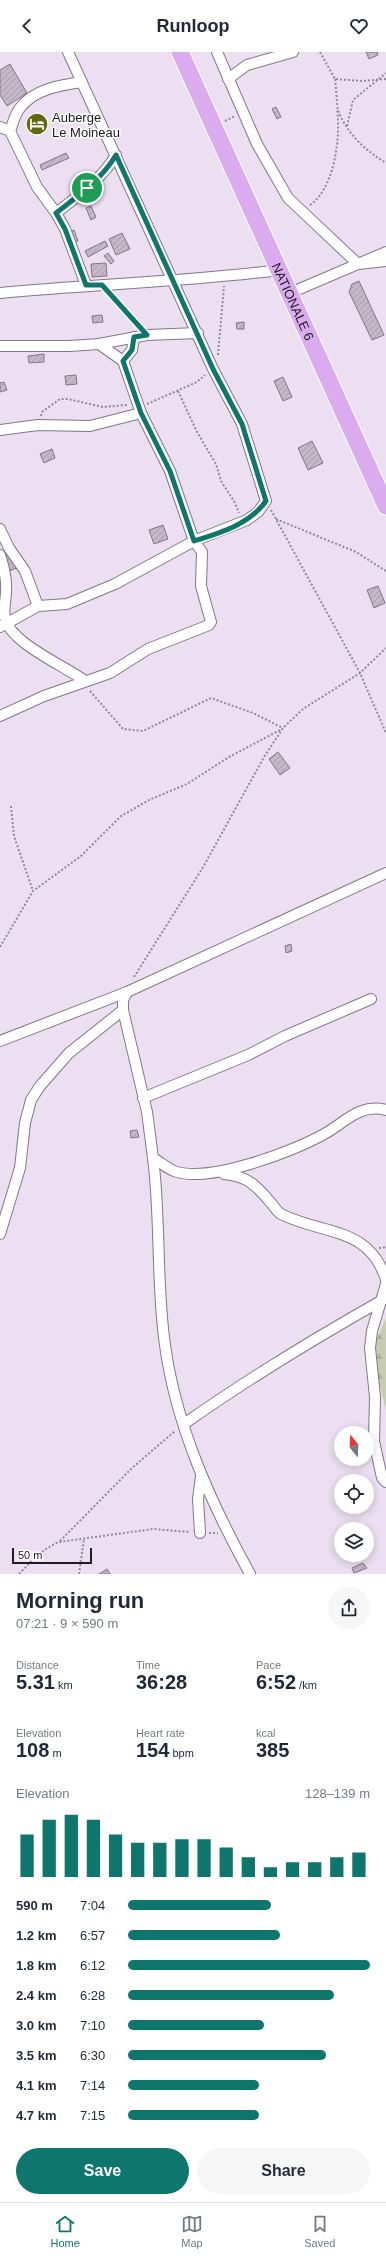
<!DOCTYPE html>
<meta charset="utf-8">
<style>
body{margin:0;font-family:Helvetica,sans-serif;background:#f6f6f7;color:#1f2937;height:100vh;display:flex;flex-direction:column;font-size:15px;white-space:nowrap}
*{box-sizing:border-box;margin:0}
p{font-size:13px;color:#747a83}
.icon{flex:none;width:22px;height:22px;fill:none;stroke:currentColor;stroke-width:2;stroke-linecap:round;stroke-linejoin:round}
.map{position:relative;height:1522px;overflow:hidden}
.drawer{display:flex;flex-direction:column;background:#fff;flex:1}
.drawer>*{flex:none}
.needle{width:26px;rotate:342deg}
.controls{position:absolute;left:334px;top:1374px;display:grid;gap:8px}
.controls a{display:grid;place-items:center;width:40px;height:40px;border-radius:50%;background:#fff;box-shadow:0 2px 10px #0003;font-size:20px}
.scale{position:absolute;left:12px;bottom:10px;width:80px;box-sizing:border-box;padding-left:4px;border:2px solid #1f1b21;border-top:0;font-size:11px;line-height:14px;white-space:nowrap;color:#1f1b21;-webkit-text-stroke:3px #fff;paint-order:stroke}
.pin{position:absolute;display:grid;place-items:center;width:34px;height:34px;color:#fff;margin:-17px;border:2px solid #fff;border-radius:50%;box-shadow:0 1px 4px #0007}
.round{display:grid;place-items:center;flex:none;width:42px;height:42px;border-radius:21px;background:#f6f6f7}
.summary{display:flex;align-items:center;justify-content:space-between;height:68px;padding:0 16px}
h1{font-size:22px;font-weight:600;line-height:30px}
.figures{display:grid;grid-template-columns:repeat(3,1fr);gap:6px;height:68px;padding:4px 16px}
.figures div{display:grid;align-content:center}
.figures b{font-size:20px;font-weight:600}
.figures small{font-size:11px;font-weight:400}
.figures p{font-size:11px}
.chart{height:112px;padding:8px 16px}
.chart p{display:flex;justify-content:space-between}
.chart svg{width:100%;height:72px;margin-top:4px;stroke:#0f766e;stroke-width:6}
.action{display:flex;gap:8px;margin-top:auto;padding:8px 16px}
.action a{flex:1;height:46px;border-radius:24px;background:#0f766e;color:#fff;font-size:16px;font-weight:600;line-height:46px;text-align:center}
.action a+a{background:#f6f6f7;color:#1f2937}
ul{padding:0 16px;list-style:none;font-size:13px}
li{display:grid;grid-template-columns:64px 48px 1fr;align-items:center;height:30px}
li i{height:10px;border-radius:5px;background:#0f766e}
header{display:flex;justify-content:space-between;align-items:center;height:52px;padding:0 16px;background:#fff;font-size:18px;font-weight:600}
.tab-bar{display:flex;justify-content:space-around;align-items:center;height:56px;border-top:1px solid #e0e1e3;background:#fff;font-size:11px;color:#747a83}
.tab-bar a{display:grid;justify-items:center;gap:2px}
.tab-bar .selected{color:#0f766e}
.map>svg:first-child{display:block}
.forest{fill:url(#forest-firs)}
.building{fill:url(#building-hatch);stroke:#827787}
.lines{fill:none;stroke-linecap:round;stroke-linejoin:round}
.minor-casing{stroke:#827787;stroke-width:12}
.primary-casing{stroke:#fff;stroke-width:19}
.path{stroke:#928a97;stroke-width:2;stroke-dasharray:2 2;stroke-linecap:butt}
.minor{stroke:#fff;stroke-width:10}
.primary{stroke:#daacef;stroke-width:17}
.route-casing{stroke:#fff;stroke-width:8}
.route{stroke:#0f766e;stroke-width:5}
.labels{text-anchor:middle;stroke-width:3;stroke-linejoin:round;paint-order:stroke}
.poi-label{font-size:13px;fill:#1f1b21;stroke:#fff;text-anchor:start}
.street-label{font-size:13px;fill:#1f1b21;stroke:#fff}
</style>
<header><svg class="icon" aria-label="back" viewBox="0 0 24 24"><path d="M15 5l-7 7 7 7"/></svg>Runloop<svg class="icon" aria-label="heart" viewBox="0 0 24 24"><path d="M12 20l-8-8c-3-5 5-10 8-4 3-6 11-1 8 4z"/></svg></header>
<div class="map">
<svg width="386" height="1522" viewBox="0 0 386 1522">
<defs>
<pattern id="forest-firs" width="22" height="20" patternUnits="userSpaceOnUse"><rect width="22" height="20" fill="#c7cbb1"/><path d="M5 1l3.5 6h-7zM16 11l3.5 6h-7z" fill="#aaae98"/></pattern>
<pattern id="building-hatch" width="6" height="6" patternUnits="userSpaceOnUse"><rect width="6" height="6" fill="#c3b7c8"/><path d="M-1 1l2-2M0 6l6-6M5 7l2-2" fill="none" stroke="#a79dac"/></pattern>
</defs>
<rect width="100%" height="100%" fill="#ebdff1"/>
<polygon class="forest" points="386,1266 386,1358 371,1300"/>
<g class="building">
<polygon points="366,0 377,0 378,3 369,7"/>
<polygon points="10,12 27,41 7,54 0,43 0,18"/>
<polygon points="276,55 281,65 277,67 272,57"/>
<polygon points="66,101 69,106 42,118 40,113"/>
<polygon points="91,154 96,165 91,168 86,156"/>
<polygon points="74,178 78,189 73,191 69,180"/>
<polygon points="122,181 130,197 116,203 109,187"/>
<polygon points="105,189 108,194 88,205 85,199"/>
<polygon points="108,201 114,209 111,212 104,204"/>
<polygon points="106,211 107,224 92,225 91,212"/>
<polygon points="359,229 384,283 372,288 349,240 352,232"/>
<polygon points="102,263 103,270 93,271 92,264"/>
<polygon points="244,270 244,277 237,277 236,271"/>
<polygon points="44,302 44,310 29,311 28,304"/>
<polygon points="76,323 77,332 66,333 65,324"/>
<polygon points="283,325 292,345 283,349 274,329"/>
<polygon points="4,330 7,338 0,340 0,331"/>
<polygon points="312,389 323,411 308,418 298,396"/>
<polygon points="52,397 55,406 44,411 40,402"/>
<polygon points="163,473 168,487 154,492 149,478"/>
<polygon points="11,502 17,516 9,519 4,505"/>
<polygon points="378,534 385,551 374,556 367,538"/>
<polygon points="278,700 290,716 280,723 269,707"/>
<polygon points="291,892 292,899 286,901 285,894"/>
<polygon points="137,1078 139,1085 131,1086 130,1079"/>
<polygon points="363,1511 367,1516 354,1521 352,1516"/>
<polygon points="107,1517 110,1522 99,1522"/>
</g>
<g class="lines">
<g class="minor-casing">
<g id="minor">
<polyline points="217,0 257,92 288,146 358,212 386,209"/>
<polyline points="228,27 247,13 293,0"/>
<polyline points="0,75 10,79 37,135 56,161 65,177 86,233"/>
<path d="M10 79C13 71 15 62 20 56 34 37 61 33 82 30"/>
<path d="M56 161C78 144 102 127 116 103"/>
<path d="M0 241C93 232 187 230 280 218"/>
<polyline points="290,241 386,200"/>
<polyline points="0,294 69,294 99,292 147,283 198,281"/>
<polyline points="123,309 132,298 134,285"/>
<polyline points="0,378 38,373 90,374 141,361"/>
<polyline points="0,477 9,496 25,519 38,554"/>
<path d="M0 503C4 515 7 526 6 539 6 548 3 557 5 566 11 592 64 613 85 629"/>
<polyline points="0,575 38,554 67,552 115,532 194,489 247,468 258,460 266,449 242,372 213,317 68,0"/>
<polyline points="0,664 44,644 110,621 148,597 209,573 211,570 201,534 202,500 194,489 170,419 141,361 123,309 99,292"/>
<path d="M127 940 123 948V958L147 1060 153 1106C160 1110 167 1116 174 1119 208 1132 295 1099 326 1081 345 1070 361 1051 386 1058"/>
<polyline points="0,989 127,940 386,821"/>
<polyline points="143,1046 248,1003 285,984 371,947"/>
<path d="M153 1106C161 1168 156 1231 165 1293 176 1374 211 1451 250 1522"/>
<path d="M224 1122C247 1124 256 1133 271 1151 274 1154 277 1160 281 1162 322 1183 370 1174 386 1228"/>
<polyline points="0,1182 20,1116 25,1071 31,1048 40,1034 69,1001 123,958"/>
<polyline points="386,1232 372,1279 370,1296 375,1345 374,1389 382,1426 386,1430"/>
<path d="M184 1372C249 1326 317 1285 386 1246"/>
<polyline points="200,1481 198,1447 201,1424"/>
</g>
</g>
<g class="primary-casing">
<g id="primary">
<path id="s1" d="M180 0 386 454"/>
</g>
</g>
<g class="path">
<polyline points="320,0 335,27 362,29 386,27"/>
<path d="M335 27C336 34 337 55 338 58 347 82 365 98 386 111"/>
<polyline points="225,69 235,64"/>
<polyline points="347,74 353,48 386,21"/>
<path d="M310 153C335 136 341 83 337 57"/>
<polyline points="111,242 141,274"/>
<polyline points="218,303 224,234"/>
<polyline points="178,339 197,380 216,412 221,429 235,451 239,461"/>
<polyline points="147,352 197,330 205,323"/>
<polyline points="41,364 42,360 60,347 68,347 103,355 127,353"/>
<polyline points="271,458 360,621 386,681"/>
<polyline points="276,467 356,500 386,519"/>
<polyline points="90,639 123,677 143,679 211,646 253,661 283,676"/>
<polyline points="11,754 14,784 33,839"/>
<polyline points="0,895 33,839 81,804 121,764 149,748 187,732 229,705 282,677"/>
<polyline points="134,925 202,817 264,705 283,676 303,657 360,621 386,596"/>
<polyline points="379,1196 386,1195"/>
<polyline points="209,1481 218,1481"/>
<polyline points="60,1489 132,1416 175,1379"/>
<path d="M19 1522C32 1509 42 1497 59 1490L153 1477 190 1480"/>
<polyline points="79,1522 84,1487"/>
</g>
<use href="#minor" class="minor"/>
<use href="#primary" class="primary"/>
</g>
<g class="lines">
<g class="route-casing">
<path id="route" d="M116 103 213 317 242 372 266 449C250 472 220 481 194 489L170 419 141 361 123 309 132 298 134 285 147 283 102 233H86L65 177 56 161C78 144 102 127 116 103Z"/>
</g>
<use href="#route" class="route"/>
</g>
<defs>
<g id="hotel-disc" transform="scale(1.15)"><circle r="9.5" fill="#60690c" stroke="#fff"/><path d="M-6-4.5h1.5V1H6V5H4.5V3h-9V5H-6ZM-4 0a1.8 1.8 0 1 1 3.6 0ZM.5 0V-2.5h3Q6-2.5 6 0Z" fill="#fff"/></g>
</defs>
<g fill-rule="evenodd">
<use href="#hotel-disc" x="37" y="72"/>
</g>
<g class="labels">
<g class="poi-label">
<text x="52" y="70">Auberge<tspan x="52" dy="15">Le Moineau</tspan></text>
</g>
<g class="street-label">
<text dy="5" stroke="none"><textPath href="#s1" startOffset="274">NATIONALE 6</textPath></text>
</g>
</g>
</svg>
<div class="controls">
<a><svg class="needle" viewBox="-14 -14 28 28"><path d="M0-13l5 13h-10z" fill="#e53935"/><path d="M0 13l5-13h-10z" fill="#747a83"/></svg></a>
<a><svg class="icon" aria-label="locate" viewBox="0 0 24 24"><circle cx="12" cy="12" r="6"/><path d="M12 2v4M12 18v4M2 12h4M18 12h4"/></svg></a>
<a><svg class="icon" aria-label="layers" viewBox="0 0 24 24"><path d="M12 4l9 5-9 5-9-5zM3 14l9 5 9-5"/></svg></a>
</div>
<div class="scale">50 m</div>
<div class="pin" style="left:87px;top:136px;background:#1e9e55"><svg class="icon" aria-label="arrive" viewBox="0 0 24 24"><path d="M6 21V4h12l-3 4 3 4H6"/></svg></div>
</div>
<section class="drawer">
<div class="summary"><div><h1>Morning run</h1><p>07:21 · 9 × 590 m</p></div><a class="round"><svg class="icon" aria-label="share" viewBox="0 0 24 24"><path d="M12 15V3M7 8l5-5 5 5M5 13v7h14v-7"/></svg></a></div>
<div class="figures">
<div><p>Distance</p><b>5.31<small> km</small></b></div>
<div><p>Time</p><b>36:28</b></div>
<div><p>Pace</p><b>6:52<small> /km</small></b></div>
</div>
<div class="figures">
<div><p>Elevation</p><b>108<small> m</small></b></div>
<div><p>Heart rate</p><b>154<small> bpm</small></b></div>
<div><p>kcal</p><b>385</b></div>
</div>
<div class="chart"><p><span>Elevation</span>128–139 m</p>
<svg viewBox="0 0 160 44" preserveAspectRatio="none"><path d="M5 44V18M15 44V9M25 44V6M35 44V9M45 44V18M55 44V23M65 44V23M75 44V21M85 44V21M95 44V26M105 44V32M115 44V38M125 44V35M135 44V35M145 44V32M155 44V29"/></svg>
</div>
<ul>
<li><b>590 m</b>7:04<i style="width:59%"></i></li>
<li><b>1.2 km</b>6:57<i style="width:63%"></i></li>
<li><b>1.8 km</b>6:12<i style="width:100%"></i></li>
<li><b>2.4 km</b>6:28<i style="width:85%"></i></li>
<li><b>3.0 km</b>7:10<i style="width:56%"></i></li>
<li><b>3.5 km</b>6:30<i style="width:82%"></i></li>
<li><b>4.1 km</b>7:14<i style="width:54%"></i></li>
<li><b>4.7 km</b>7:15<i style="width:54%"></i></li>
</ul>
<div class="action"><a>Save</a><a>Share</a></div>
</section>
<nav class="tab-bar">
<a class="selected"><svg class="icon" aria-label="home" viewBox="0 0 24 24"><path d="M3 11l9-7 9 7M6 9v11h12V9"/></svg>Home</a>
<a><svg class="icon" aria-label="map" viewBox="0 0 24 24"><path d="M3 6l6-2 6 2 6-2v14l-6 2-6-2-6 2zM9 4v14M15 6v14"/></svg>Map</a>
<a><svg class="icon" aria-label="saved" viewBox="0 0 24 24"><path d="M7 4h10v16l-5-4-5 4z"/></svg>Saved</a>
</nav>
